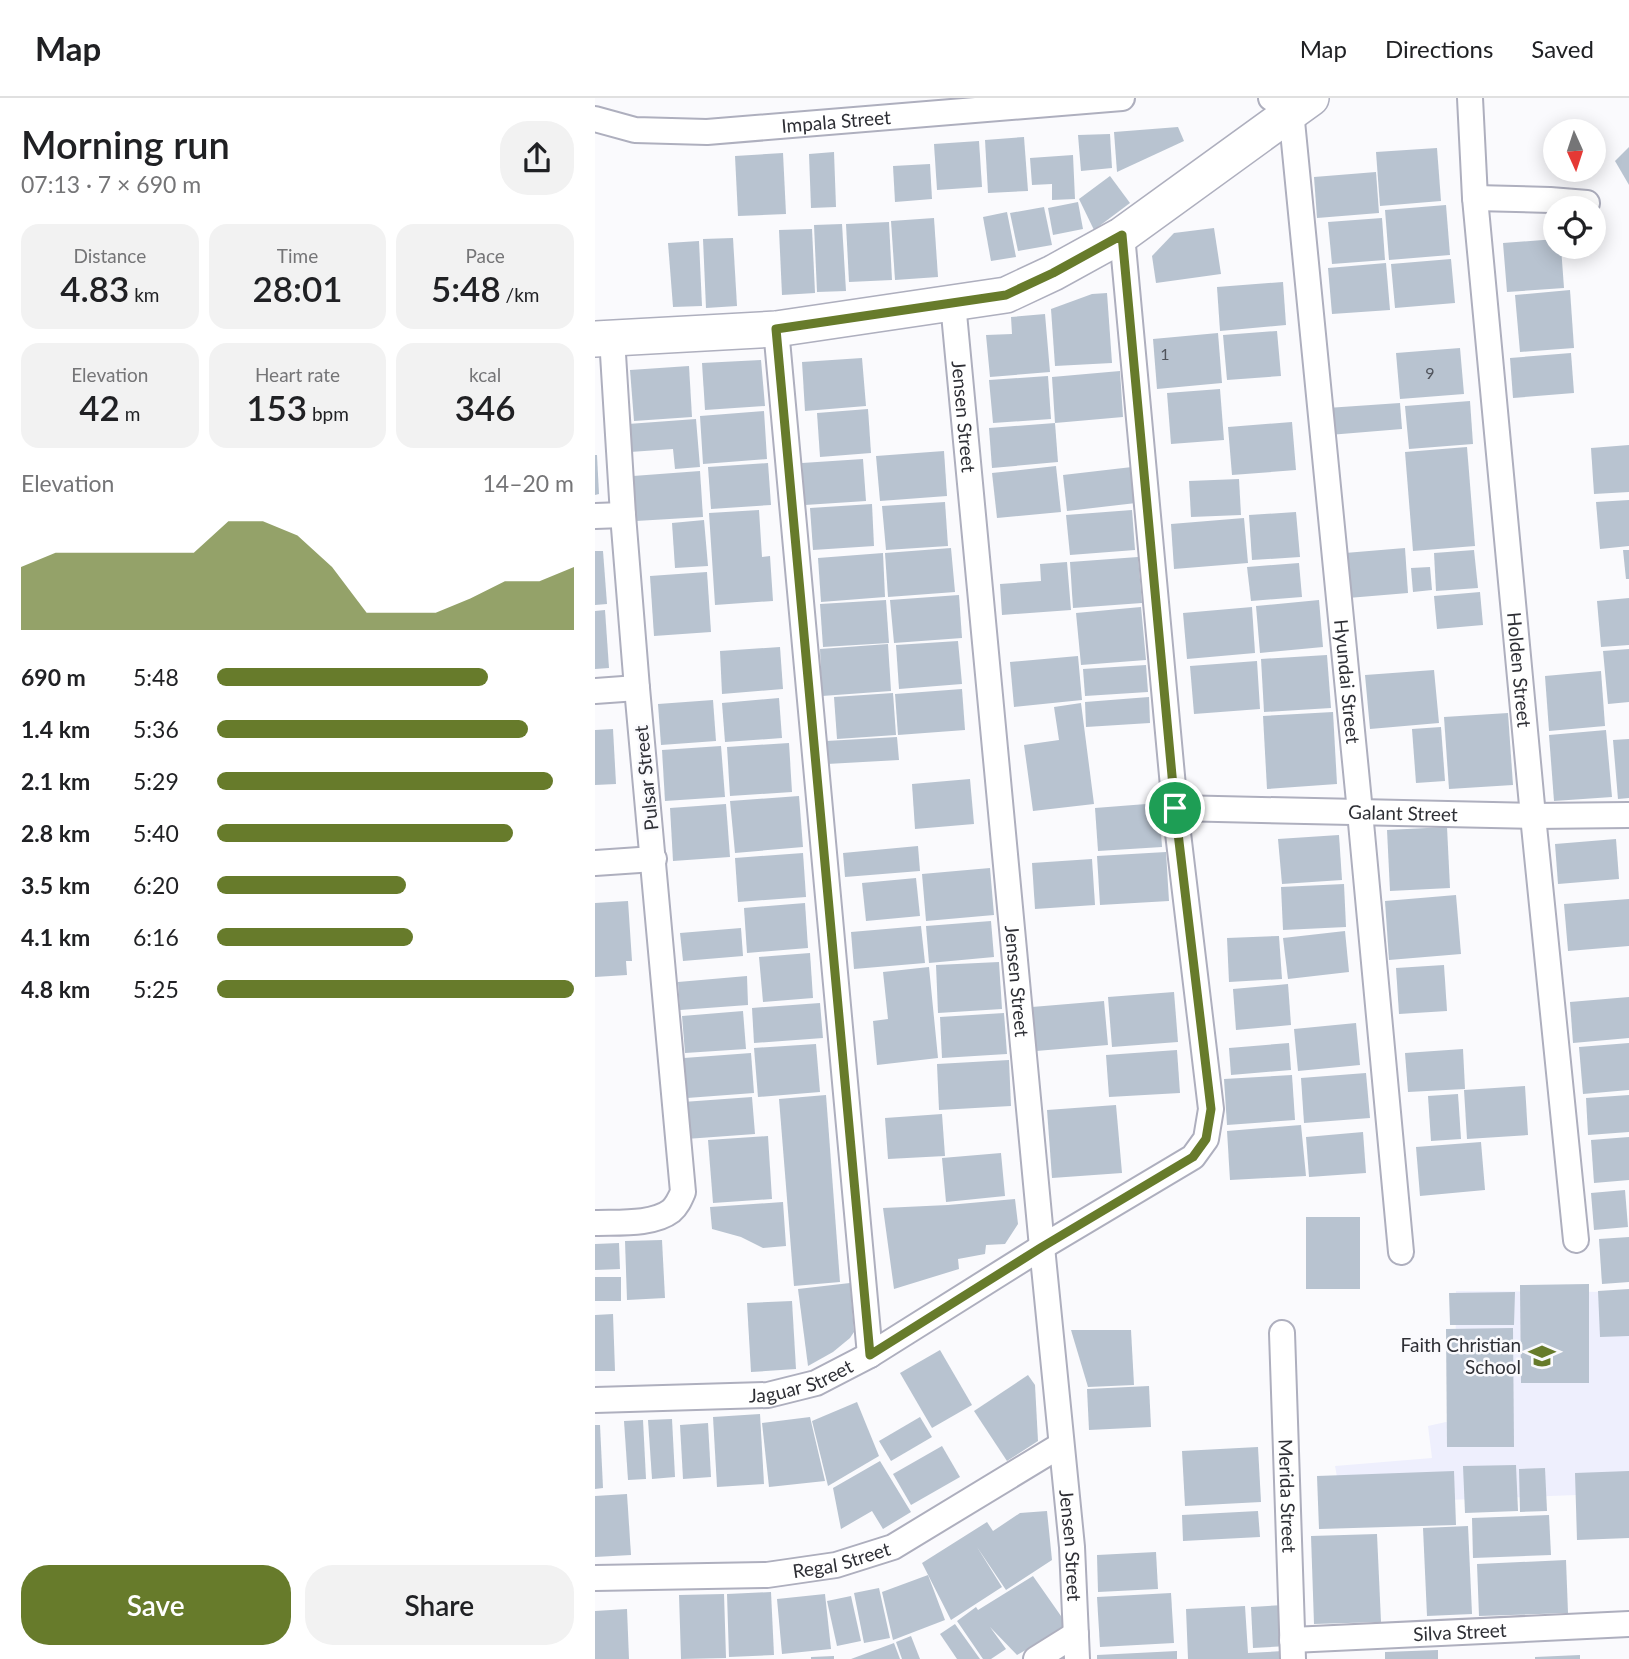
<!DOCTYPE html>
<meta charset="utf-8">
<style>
body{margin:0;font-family:Lato,sans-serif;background:#f2f2f2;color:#202124;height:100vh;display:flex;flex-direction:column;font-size:26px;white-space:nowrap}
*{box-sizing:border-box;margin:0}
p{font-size:23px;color:#757577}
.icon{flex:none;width:38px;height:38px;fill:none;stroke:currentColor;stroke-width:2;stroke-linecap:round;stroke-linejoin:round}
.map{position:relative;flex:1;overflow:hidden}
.details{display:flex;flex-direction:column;background:#fff;width:595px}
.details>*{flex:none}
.needle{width:46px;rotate:177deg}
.buttons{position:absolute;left:948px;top:21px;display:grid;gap:14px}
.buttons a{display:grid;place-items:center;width:63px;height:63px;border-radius:50%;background:#fff;box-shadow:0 4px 18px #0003;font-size:35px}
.pin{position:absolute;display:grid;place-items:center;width:60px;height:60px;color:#fff;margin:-30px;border:4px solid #fff;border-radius:50%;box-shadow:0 2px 7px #0007}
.round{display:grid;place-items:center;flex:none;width:74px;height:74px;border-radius:28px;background:#f2f2f2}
.headline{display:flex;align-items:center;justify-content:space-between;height:119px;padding:0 21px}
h1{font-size:38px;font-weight:600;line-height:52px}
.stats{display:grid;grid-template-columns:repeat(3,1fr);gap:10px;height:119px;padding:7px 21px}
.stats div{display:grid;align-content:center;border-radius:18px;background:#f2f2f2;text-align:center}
.stats b{font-size:35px;font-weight:600}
.stats small{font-size:19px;font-weight:400}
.stats p{font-size:19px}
.chart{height:196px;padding:14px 21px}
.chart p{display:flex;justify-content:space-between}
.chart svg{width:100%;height:126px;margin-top:7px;fill:#677b2b;opacity:.7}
.button{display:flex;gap:14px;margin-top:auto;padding:14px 21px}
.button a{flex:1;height:80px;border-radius:28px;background:#677b2b;color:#fff;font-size:28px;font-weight:600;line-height:80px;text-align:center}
.button a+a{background:#f2f2f2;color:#202124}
ul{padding:0 21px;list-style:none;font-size:23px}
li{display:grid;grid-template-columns:112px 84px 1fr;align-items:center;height:52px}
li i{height:18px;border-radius:9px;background:#677b2b}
header{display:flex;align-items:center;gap:42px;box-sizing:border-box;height:98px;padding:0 35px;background:#fff;border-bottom:2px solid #e0e0e0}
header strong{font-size:33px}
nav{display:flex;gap:38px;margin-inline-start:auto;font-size:24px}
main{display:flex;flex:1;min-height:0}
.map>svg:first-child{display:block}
.built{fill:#eeeffd}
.building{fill:#b8c3d0}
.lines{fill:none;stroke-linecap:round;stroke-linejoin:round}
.street-casing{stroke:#aeafbe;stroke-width:28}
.secondary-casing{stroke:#aeafbe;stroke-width:38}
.street{stroke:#fff;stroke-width:24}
.secondary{stroke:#fff;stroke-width:35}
.route-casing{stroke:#fff;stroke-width:14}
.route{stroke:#677b2b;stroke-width:9}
.labels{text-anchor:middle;stroke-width:5;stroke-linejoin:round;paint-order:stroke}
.number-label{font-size:16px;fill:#50545c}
.street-label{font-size:19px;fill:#2e2f35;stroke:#fafafd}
.poi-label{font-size:19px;fill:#2e2f35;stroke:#fafafd;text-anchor:end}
</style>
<header>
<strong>Map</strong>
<nav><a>Map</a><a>Directions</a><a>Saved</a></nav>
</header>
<main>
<section class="details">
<div class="headline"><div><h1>Morning run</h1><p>07:13 · 7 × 690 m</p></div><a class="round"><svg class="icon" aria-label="share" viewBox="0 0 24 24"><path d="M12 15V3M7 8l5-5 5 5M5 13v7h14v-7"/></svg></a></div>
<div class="stats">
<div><p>Distance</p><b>4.83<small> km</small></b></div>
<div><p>Time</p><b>28:01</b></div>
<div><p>Pace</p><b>5:48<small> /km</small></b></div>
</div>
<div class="stats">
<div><p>Elevation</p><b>42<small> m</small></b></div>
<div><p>Heart rate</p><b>153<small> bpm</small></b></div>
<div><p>kcal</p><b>346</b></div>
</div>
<div class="chart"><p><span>Elevation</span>14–20 m</p>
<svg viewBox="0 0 160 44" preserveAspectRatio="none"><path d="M0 44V22L10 17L20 17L30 17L40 17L50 17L60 6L70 6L80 11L90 22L100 38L110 38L120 38L130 33L140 27L150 27L160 22V44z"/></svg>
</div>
<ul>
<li><b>690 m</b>5:48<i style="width:76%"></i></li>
<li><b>1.4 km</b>5:36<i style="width:87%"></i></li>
<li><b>2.1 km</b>5:29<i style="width:94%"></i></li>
<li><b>2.8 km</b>5:40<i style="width:83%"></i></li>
<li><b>3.5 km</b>6:20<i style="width:53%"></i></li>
<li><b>4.1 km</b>6:16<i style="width:55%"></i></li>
<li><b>4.8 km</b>5:25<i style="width:100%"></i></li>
</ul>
<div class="button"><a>Save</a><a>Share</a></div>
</section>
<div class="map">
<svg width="1034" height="1561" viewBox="0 0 1034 1561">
<rect width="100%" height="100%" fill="#fafafd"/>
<polygon class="built" points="861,1193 1034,1194 1034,1395 747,1406 740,1368 837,1360 833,1328 860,1322"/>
<g class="building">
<polygon points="583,29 589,43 522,74 519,34"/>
<polygon points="515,36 517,70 486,73 483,37"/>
<polygon points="429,39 433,93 393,95 390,42"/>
<polygon points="384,43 387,89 342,92 339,46"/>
<polygon points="1034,49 1034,87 1020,63"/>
<polygon points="842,50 846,103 785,108 781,54"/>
<polygon points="239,54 241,109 216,110 214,56"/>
<polygon points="188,55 191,116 143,118 140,58"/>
<polygon points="478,57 480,101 457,102 457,86 437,87 435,60"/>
<polygon points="335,66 337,101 300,104 298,68"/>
<polygon points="781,74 784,115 722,120 719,79"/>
<polygon points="515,78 535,105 499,132 484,101"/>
<polygon points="483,104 488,131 458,137 453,110"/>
<polygon points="851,107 855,157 794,162 790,112"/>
<polygon points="449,109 457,147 423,153 415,115"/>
<polygon points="412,114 421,159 396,163 388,119"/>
<polygon points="339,120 343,179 300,182 296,123"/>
<polygon points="787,120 790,162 737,166 733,124"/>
<polygon points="294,124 297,182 254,184 251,126"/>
<polygon points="247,126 251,193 222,194 219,127"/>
<polygon points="619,130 626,176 561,185 557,158 579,135"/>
<polygon points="217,131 220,195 187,197 184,132"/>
<polygon points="138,140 142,208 111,210 108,141"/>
<polygon points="961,141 961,149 966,149 969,190 912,194 908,145"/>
<polygon points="104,143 107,208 78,209 73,145"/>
<polygon points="856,161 860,205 800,210 796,166"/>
<polygon points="791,165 795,212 737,216 733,170"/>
<polygon points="688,184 691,227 625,233 622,189"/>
<polygon points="975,192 979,250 925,254 920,197"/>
<polygon points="512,195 517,265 460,268 456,211 497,196"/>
<polygon points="450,216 455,274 395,279 391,237 417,236 416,219"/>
<polygon points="682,233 686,278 632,282 628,237"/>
<polygon points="623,235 627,285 562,291 558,241"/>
<polygon points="865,250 869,296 805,301 801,255"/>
<polygon points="976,255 979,295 918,300 915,260"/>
<polygon points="267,260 271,308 210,313 207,264"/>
<polygon points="166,262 170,308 110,312 107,265"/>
<polygon points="94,268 97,319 39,323 35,272"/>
<polygon points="525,273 528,319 460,325 457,279"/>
<polygon points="453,278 456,321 398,325 394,282"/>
<polygon points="625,291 629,342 576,346 572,295"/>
<polygon points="875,303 878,346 814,351 810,308"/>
<polygon points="805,305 807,331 734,337 732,310"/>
<polygon points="273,311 276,355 225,359 222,315"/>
<polygon points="169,313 172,361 108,366 105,318"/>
<polygon points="101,321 105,369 80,371 78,351 35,354 33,326"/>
<polygon points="697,324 701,372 637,377 633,329"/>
<polygon points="460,325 463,364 397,370 394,330"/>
<polygon points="1034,347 1034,394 999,396 996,350"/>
<polygon points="872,349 880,448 818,453 810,354"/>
<polygon points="349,353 352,398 285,403 281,358"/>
<polygon points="0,357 2,357 4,396 0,397"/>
<polygon points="268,361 271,403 210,407 207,365"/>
<polygon points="173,365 176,407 116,411 113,369"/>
<polygon points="461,368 466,414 402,420 397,375"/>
<polygon points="537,369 541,405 472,413 468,377"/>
<polygon points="105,373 108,419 41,423 38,378"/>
<polygon points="644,381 646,417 596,419 594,383"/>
<polygon points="1034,402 1034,448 1005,451 1001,404"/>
<polygon points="350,404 353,448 291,452 287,408"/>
<polygon points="277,406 279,448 218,452 215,410"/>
<polygon points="164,412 167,459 175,458 178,503 120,507 114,415"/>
<polygon points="537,412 540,452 475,457 471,417"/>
<polygon points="701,414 705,459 657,462 654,417"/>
<polygon points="649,420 653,465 579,471 576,426"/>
<polygon points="109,422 113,468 80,470 77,425"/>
<polygon points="356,450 360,494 293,499 290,455"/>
<polygon points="810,450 813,495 753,500 750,455"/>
<polygon points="879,452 883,490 841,493 839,455"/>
<polygon points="1028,452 1034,452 1034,481 1031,481"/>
<polygon points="0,453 8,453 12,506 0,507"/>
<polygon points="288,455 290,499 226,504 223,460"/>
<polygon points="543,459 547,505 478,510 475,464"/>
<polygon points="472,464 476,512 407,517 405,486 446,483 445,466"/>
<polygon points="704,465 707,499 656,503 652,469"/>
<polygon points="835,469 837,492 818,494 816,470"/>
<polygon points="112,474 116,534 59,538 55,478"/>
<polygon points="885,494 888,527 842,531 839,498"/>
<polygon points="364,497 367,540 299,545 295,502"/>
<polygon points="1034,500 1034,547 1006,549 1002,503"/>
<polygon points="291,502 294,545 228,549 225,506"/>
<polygon points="724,502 728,549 665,555 661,508"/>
<polygon points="546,509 551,562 486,567 481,515"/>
<polygon points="657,509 660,555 592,561 588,515"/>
<polygon points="10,512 14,570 0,571 0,513"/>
<polygon points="363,543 367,586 304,591 301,547"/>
<polygon points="293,546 296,593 227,598 225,551"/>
<polygon points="185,549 188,591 127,596 125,553"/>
<polygon points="1034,551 1034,604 1013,606 1008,553"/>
<polygon points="732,557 736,610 669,614 666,561"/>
<polygon points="483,558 487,602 419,609 415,564"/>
<polygon points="662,563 665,611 599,616 595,568"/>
<polygon points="551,567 553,594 490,598 488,571"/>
<polygon points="839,572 844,625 775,631 770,577"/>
<polygon points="1006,573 1010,628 954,633 950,578"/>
<polygon points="367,591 370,632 303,637 300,596"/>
<polygon points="298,595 301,637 242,641 239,599"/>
<polygon points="554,599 555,625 491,629 490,604"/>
<polygon points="184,600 187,640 130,644 127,605"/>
<polygon points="118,602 121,643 66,647 63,606"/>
<polygon points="486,605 499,706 438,713 429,647 464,642 459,609"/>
<polygon points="738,614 742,686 672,691 668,618"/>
<polygon points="913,615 918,687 854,691 849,619"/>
<polygon points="846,629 850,683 821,685 817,631"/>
<polygon points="18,631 21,686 0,687 0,632"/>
<polygon points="1011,632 1017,699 959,703 954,637"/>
<polygon points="302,639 304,662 232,666 231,643"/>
<polygon points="1034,641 1034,700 1023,701 1018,642"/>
<polygon points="194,645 197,694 135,698 132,649"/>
<polygon points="126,648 130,699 70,703 67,652"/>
<polygon points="375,681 379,726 320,731 317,686"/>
<polygon points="204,698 208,749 140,755 135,703"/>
<polygon points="564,705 567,749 503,753 500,710"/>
<polygon points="131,706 135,759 78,763 75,710"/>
<polygon points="852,729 855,790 795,793 792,732"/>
<polygon points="744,737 747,782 687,786 683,741"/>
<polygon points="1021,741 1024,781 963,786 960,746"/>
<polygon points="323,748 325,773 250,779 248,755"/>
<polygon points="571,754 574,803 505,807 502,758"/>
<polygon points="208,755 211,799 143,804 140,760"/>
<polygon points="497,761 500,807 440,811 437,765"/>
<polygon points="395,770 399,817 331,823 327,776"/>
<polygon points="321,780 325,818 271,823 267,785"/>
<polygon points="749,786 751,829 688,832 686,789"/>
<polygon points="861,797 866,856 794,862 790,803"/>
<polygon points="1034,801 1034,848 973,853 969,806"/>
<polygon points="33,803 37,863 31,863 32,877 0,879 0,805"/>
<polygon points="210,805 213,850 152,855 149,810"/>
<polygon points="396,823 399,859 334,865 331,828"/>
<polygon points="326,828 330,865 259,871 256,834"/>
<polygon points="146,830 148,858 88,863 85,835"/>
<polygon points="750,833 754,874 693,881 688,840"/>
<polygon points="684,838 687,881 634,884 632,840"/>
<polygon points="215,855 218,900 168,904 164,859"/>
<polygon points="404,864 407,911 343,915 341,867"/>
<polygon points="849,867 852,913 804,916 801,870"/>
<polygon points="334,869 343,960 282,967 278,923 293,921 288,874"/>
<polygon points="152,878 153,907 85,912 83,884"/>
<polygon points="693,886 696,927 641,932 638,891"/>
<polygon points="579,894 583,944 517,949 513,899"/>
<polygon points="1034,899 1034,940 978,945 975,904"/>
<polygon points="509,903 513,947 441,953 437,909"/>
<polygon points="225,905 228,940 159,945 157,910"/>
<polygon points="148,913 151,951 90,955 87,918"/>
<polygon points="409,915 412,956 347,960 345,919"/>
<polygon points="761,925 765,967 703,973 699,931"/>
<polygon points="694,945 696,972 636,977 634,950"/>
<polygon points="1034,945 1034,992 988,996 984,949"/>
<polygon points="221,946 225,994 163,999 159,950"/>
<polygon points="868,951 870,991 813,994 810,955"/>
<polygon points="582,952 585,995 514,999 511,957"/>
<polygon points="156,955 159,995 92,1000 89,960"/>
<polygon points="414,962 416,1008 344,1012 342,966"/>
<polygon points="771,975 775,1020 709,1025 706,980"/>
<polygon points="697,977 700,1022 632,1027 629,981"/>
<polygon points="930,988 933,1037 872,1041 869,992"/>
<polygon points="863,996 866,1041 836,1043 833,998"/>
<polygon points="231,997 245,1184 199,1188 184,1001"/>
<polygon points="1034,997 1034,1034 993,1037 991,1000"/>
<polygon points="157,999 160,1036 91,1041 88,1004"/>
<polygon points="521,1007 527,1075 457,1080 452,1012"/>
<polygon points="347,1016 350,1058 293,1061 290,1020"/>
<polygon points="706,1027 711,1078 635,1082 632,1033"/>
<polygon points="768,1034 771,1075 714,1079 711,1039"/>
<polygon points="173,1038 177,1101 118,1105 113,1042"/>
<polygon points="1034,1039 1034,1082 999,1085 996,1042"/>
<polygon points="886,1044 890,1092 825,1098 821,1049"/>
<polygon points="406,1055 410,1098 351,1104 347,1060"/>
<polygon points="1030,1092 1033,1129 999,1132 996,1095"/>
<polygon points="420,1101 423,1126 410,1146 391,1147 390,1156 363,1161 364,1171 299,1191 288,1110 353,1107"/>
<polygon points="188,1104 191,1148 168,1150 146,1139 117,1131 115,1109"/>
<rect x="711" y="1119" width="54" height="72"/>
<polygon points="1034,1139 1034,1184 1007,1186 1004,1141"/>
<polygon points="67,1142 70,1200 32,1202 30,1143"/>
<polygon points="24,1145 25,1171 0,1172 0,1146"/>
<rect x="0" y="1179" width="26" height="24"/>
<polygon points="255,1185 259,1234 255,1240 238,1254 213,1268 203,1191"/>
<polygon points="994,1186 994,1285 926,1285 925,1187"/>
<polygon points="1034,1191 1034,1238 1005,1239 1003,1193"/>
<polygon points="920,1194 919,1227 855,1227 854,1195"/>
<polygon points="197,1203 201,1271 156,1274 152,1205"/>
<polygon points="18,1216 20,1273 0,1273 0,1217"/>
<polygon points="918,1230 919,1349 852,1349 851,1231"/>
<polygon points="476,1232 536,1232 539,1287 493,1289"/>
<polygon points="345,1252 377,1307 337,1330 305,1275"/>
<polygon points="433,1277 440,1287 443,1343 412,1363 379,1313"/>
<polygon points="554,1288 556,1329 494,1332 492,1291"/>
<polygon points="262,1304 284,1358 233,1388 217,1323"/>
<polygon points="165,1316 169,1386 122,1389 118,1319"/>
<polygon points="215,1319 230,1383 174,1389 167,1325"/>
<polygon points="325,1319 337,1339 296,1363 284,1343"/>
<polygon points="77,1321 80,1379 57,1381 53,1322"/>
<polygon points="48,1322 51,1381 33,1382 29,1323"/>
<polygon points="113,1325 116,1379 88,1381 85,1327"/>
<polygon points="0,1327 5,1327 8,1390 0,1391"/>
<polygon points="347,1348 365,1379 316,1407 298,1376"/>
<polygon points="663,1349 666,1404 590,1408 587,1353"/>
<polygon points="285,1363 316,1414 288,1431 277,1413 246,1431 238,1390"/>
<polygon points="921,1367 923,1413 870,1415 868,1368"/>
<polygon points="950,1370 952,1413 925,1414 924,1371"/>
<polygon points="859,1373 861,1427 724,1431 722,1378"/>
<polygon points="1034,1373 1034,1440 982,1442 980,1375"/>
<polygon points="32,1396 36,1457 0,1459 0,1398"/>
<polygon points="452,1413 457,1462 411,1492 382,1449 407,1489 356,1522 327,1465 392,1424 398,1433 425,1415"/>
<polygon points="663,1413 665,1439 588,1443 587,1417"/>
<polygon points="954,1417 956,1457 878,1460 877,1420"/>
<polygon points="873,1428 877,1516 832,1518 828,1430"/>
<polygon points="782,1436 786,1524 719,1526 716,1438"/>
<polygon points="561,1454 563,1491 503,1494 502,1457"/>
<polygon points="971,1462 973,1515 884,1518 882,1466"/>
<polygon points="333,1477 350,1522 298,1542 287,1494"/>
<polygon points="438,1478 473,1528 422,1557 395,1529 411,1551 396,1561 388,1561 362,1523 381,1509 383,1512"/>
<polygon points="284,1490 295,1540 269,1545 259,1495"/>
<polygon points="176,1494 179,1557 134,1559 132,1496"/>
<polygon points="576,1495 579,1545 505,1549 502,1499"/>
<polygon points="129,1496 131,1560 86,1561 84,1497"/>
<polygon points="230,1496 236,1551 187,1556 182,1501"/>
<polygon points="256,1498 266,1543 242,1548 232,1503"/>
<polygon points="689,1507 692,1548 658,1550 656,1509"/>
<polygon points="650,1508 653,1555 688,1553 688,1561 593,1561 591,1511"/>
<polygon points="32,1511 34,1561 0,1561 0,1513"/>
<polygon points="360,1526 385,1561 362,1561 345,1536"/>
<polygon points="316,1538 325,1561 307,1561 301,1544"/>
<polygon points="299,1545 305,1561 256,1561"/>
<polygon points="843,1552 843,1561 790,1561 790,1554"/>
<polygon points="582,1553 582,1561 502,1561 502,1557"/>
<polygon points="985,1557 985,1561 940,1561 940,1559"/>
<polygon points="239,1558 239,1561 216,1561 216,1559"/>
</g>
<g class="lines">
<g class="street-casing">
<g id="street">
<path id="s1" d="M676 0 696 13 765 714 806 1154"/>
<path id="s2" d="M875 0 880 100 938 718 981 1142"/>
<path id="s3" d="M0 21 40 32 112 34 527 0"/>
<polyline points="880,100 955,102 992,105"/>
<path id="s4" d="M358 205 447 1149 477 1449 482 1561"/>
<polyline points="181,231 275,1257"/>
<polyline points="0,418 28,417"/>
<polyline points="0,593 42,590"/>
<path id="s5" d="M580 710 938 718 1034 717"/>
<polyline points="0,765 59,761"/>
<path d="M0 1125C22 1124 58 1127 76 1113 82 1108 85 1101 88 1094L42 590 28 417 17 240"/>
<path id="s6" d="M687 1235 698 1561"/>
<path id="s7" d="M0 1302 173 1297 221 1285 275 1257 447 1149 598 1059 611 1041 616 1011 580 710 527 137"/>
<path id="s8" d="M0 1480 172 1477 241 1467 298 1449 466 1347"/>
<path id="s9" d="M697 1542 1034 1526"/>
<polyline points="441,1561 481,1536"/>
</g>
</g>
<g class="secondary-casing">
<polyline id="secondary" points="0,241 181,231 411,197 458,175 527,137 716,0"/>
</g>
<use href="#street" class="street"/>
<use href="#secondary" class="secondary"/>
</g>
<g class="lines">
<g class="route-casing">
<polygon id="route" points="527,137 580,710 616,1011 611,1041 598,1059 447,1149 275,1257 181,231 411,197 458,175"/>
</g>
<use href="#route" class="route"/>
</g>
<defs>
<g id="school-bare" transform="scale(2.1)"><path d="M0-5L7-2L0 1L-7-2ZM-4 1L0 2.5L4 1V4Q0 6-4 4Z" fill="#677b2b" stroke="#fafafd" stroke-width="2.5" paint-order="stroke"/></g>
</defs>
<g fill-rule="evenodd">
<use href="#school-bare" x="947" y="1258"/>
</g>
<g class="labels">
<g class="number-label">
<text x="570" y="262">1</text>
<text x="835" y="281">9</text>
</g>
<g class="street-label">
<text dy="7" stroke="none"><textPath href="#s3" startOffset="243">Impala Street</textPath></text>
<text dy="7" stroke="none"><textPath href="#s4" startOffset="114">Jensen Street</textPath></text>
<text dy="7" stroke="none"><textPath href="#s2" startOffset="574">Holden Street</textPath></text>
<text dy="7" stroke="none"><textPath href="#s1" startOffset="597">Hyundai Street</textPath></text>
<text transform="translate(51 680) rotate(-96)" y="7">Pulsar Street</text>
<text dy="7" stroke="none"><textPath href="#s5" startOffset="228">Galant Street</textPath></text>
<text dy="7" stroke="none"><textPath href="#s4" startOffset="681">Jensen Street</textPath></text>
<text dy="7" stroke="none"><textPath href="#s7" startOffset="208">Jaguar Street</textPath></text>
<text dy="7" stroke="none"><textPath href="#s6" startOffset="163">Merida Street</textPath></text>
<text dy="7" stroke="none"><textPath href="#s4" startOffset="1248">Jensen Street</textPath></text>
<text dy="7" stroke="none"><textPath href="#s8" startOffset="248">Regal Street</textPath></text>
<text dy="7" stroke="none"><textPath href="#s9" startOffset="168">Silva Street</textPath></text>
</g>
<g class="poi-label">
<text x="926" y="1254">Faith Christian<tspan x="926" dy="22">School</tspan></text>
</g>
</g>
</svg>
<div class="buttons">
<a><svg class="needle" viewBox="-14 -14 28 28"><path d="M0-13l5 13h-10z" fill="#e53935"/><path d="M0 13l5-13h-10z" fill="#757577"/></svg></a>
<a><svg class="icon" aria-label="locate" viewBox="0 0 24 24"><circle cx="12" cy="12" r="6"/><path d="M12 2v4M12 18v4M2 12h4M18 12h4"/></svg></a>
</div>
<div class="pin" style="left:580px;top:710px;background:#1e9e55"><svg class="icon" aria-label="arrive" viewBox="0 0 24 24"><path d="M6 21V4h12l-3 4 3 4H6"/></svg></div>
</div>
</main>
